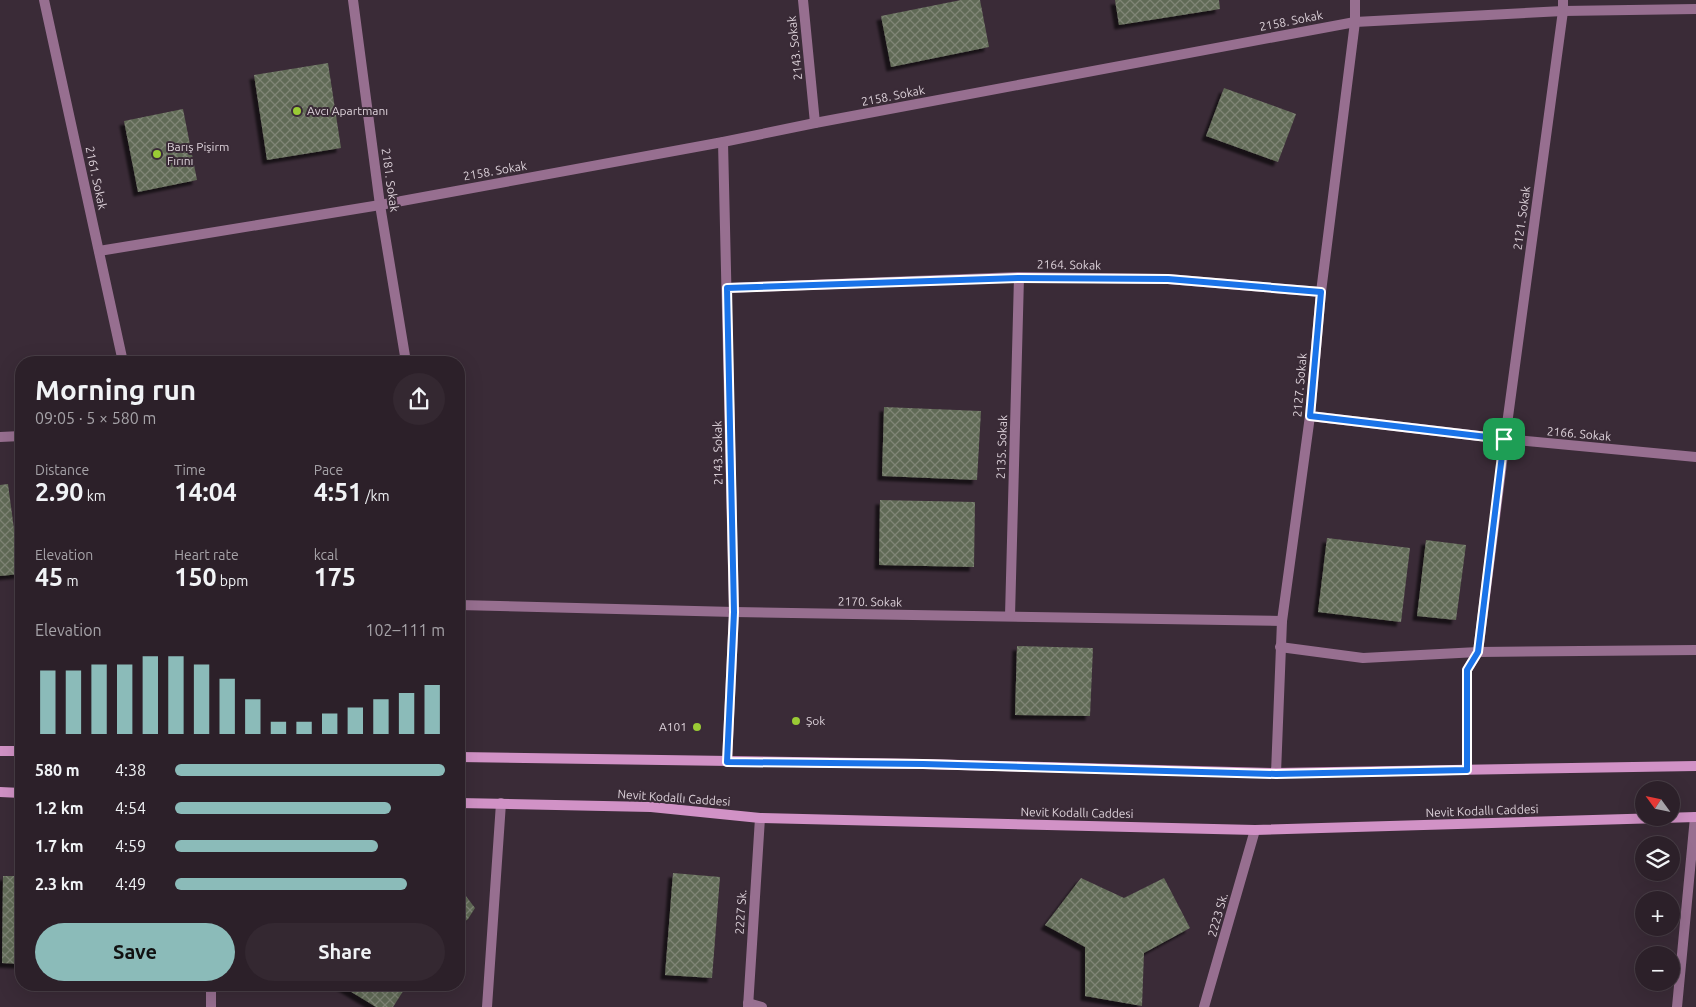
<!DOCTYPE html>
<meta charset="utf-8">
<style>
body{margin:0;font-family:Ubuntu,sans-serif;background:#342831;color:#f1f3f6;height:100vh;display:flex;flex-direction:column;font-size:19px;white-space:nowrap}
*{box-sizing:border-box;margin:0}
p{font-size:16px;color:#a6a3a8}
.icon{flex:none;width:28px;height:28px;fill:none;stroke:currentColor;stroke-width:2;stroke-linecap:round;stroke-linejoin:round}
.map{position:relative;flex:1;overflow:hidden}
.panel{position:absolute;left:15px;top:356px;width:450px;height:635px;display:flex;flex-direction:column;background:#2c2029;border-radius:20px;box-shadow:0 5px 20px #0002,0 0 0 1px #483e46}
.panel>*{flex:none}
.needle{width:32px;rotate:303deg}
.controls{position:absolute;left:1635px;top:781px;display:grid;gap:10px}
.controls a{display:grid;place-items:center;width:45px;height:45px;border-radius:50%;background:#2c2029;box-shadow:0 5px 20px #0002,0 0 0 1px #483e46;font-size:25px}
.pin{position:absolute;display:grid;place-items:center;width:42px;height:42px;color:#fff;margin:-21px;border-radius:10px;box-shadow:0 2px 8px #0006}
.round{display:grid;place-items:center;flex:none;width:52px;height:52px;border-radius:26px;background:#342831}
.summary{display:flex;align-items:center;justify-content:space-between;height:85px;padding:0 20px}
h1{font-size:28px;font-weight:700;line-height:38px}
.figures{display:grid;grid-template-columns:repeat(3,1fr);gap:8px;height:85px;padding:5px 20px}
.figures div{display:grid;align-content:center}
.figures b{font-size:25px;font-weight:700}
.figures small{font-size:14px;font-weight:400}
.figures p{font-size:14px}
.chart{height:140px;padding:10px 20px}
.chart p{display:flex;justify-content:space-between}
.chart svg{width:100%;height:90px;margin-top:5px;stroke:#8bbbb9;stroke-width:6}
.cta{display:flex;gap:10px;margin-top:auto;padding:10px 20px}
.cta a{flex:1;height:58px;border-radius:30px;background:#8bbbb9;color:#111;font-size:20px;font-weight:700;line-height:58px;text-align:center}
.cta a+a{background:#342831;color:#f1f3f6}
ul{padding:0 20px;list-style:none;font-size:16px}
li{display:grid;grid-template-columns:80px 60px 1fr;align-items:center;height:38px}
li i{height:12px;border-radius:6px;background:#8bbbb9}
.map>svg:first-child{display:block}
.building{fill:url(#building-cross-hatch);filter:url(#shadow)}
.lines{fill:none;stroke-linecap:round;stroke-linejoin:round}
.street{stroke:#976f90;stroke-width:10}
.secondary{stroke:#d192c6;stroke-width:10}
.route-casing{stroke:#fff;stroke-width:10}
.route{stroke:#1a73e8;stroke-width:6}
.poi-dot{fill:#9acb35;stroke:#3a2b37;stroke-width:2}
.labels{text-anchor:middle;stroke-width:4;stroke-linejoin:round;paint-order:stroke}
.street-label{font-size:12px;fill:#ded3db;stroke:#3a2b37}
.poi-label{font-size:12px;fill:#ded3db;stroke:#3a2b37;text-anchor:start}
</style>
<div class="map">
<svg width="1696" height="1007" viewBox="0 0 1696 1007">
<defs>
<pattern id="building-cross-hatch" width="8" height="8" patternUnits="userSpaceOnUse" patternTransform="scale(1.25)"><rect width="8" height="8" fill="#616a56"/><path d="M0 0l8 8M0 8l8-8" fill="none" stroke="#7f8576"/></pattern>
<filter id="shadow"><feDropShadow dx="-4.5" dy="4.5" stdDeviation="1" flood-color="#0009"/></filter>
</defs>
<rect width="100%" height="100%" fill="#3a2b37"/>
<g class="building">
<polygon points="961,0 980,0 989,47 891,67 881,16"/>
<polygon points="1115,0 1219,0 1220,9 1119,25"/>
<polygon points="328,63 341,148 267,160 254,75"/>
<polygon points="1224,88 1296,114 1278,162 1206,136"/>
<polygon points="183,109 197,180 138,192 124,121"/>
<polygon points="884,407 981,411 977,480 882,476"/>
<polygon points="8,484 20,574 0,576 0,485"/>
<polygon points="880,500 975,502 974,567 879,565"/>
<polygon points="1327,538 1410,548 1401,622 1318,612"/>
<polygon points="1426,540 1466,545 1456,620 1417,616"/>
<polygon points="1017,646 1093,648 1090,716 1015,715"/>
<polygon points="673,873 720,877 712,978 665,975"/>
<polygon points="3,876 21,876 21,964 2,963"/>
<polygon points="1081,878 1124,898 1164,878 1190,928 1144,953 1142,1006 1085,996 1085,947 1045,925"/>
<polygon points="459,887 475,908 468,919 459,926"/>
<polygon points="340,985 407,985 393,1007 376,1007"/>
</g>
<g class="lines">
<g class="street">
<polyline points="44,0 123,362"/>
<polyline points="353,0 380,205 406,362"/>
<polyline points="803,0 815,123"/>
<polyline points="723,142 734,612 727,762"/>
<polyline points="99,251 380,205 723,142 815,123 1355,22 1563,11 1696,9"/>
<polyline points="727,288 1019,277 1168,279 1321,292"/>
<polyline points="1310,416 1505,439 1696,457"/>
<polyline points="0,437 21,436"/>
<polyline points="459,605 734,612 1282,621"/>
<polyline points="1010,616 1019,277"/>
<polyline points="1280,647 1363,658 1478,652 1696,650"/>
<polyline points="1467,770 1467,670 1478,652 1505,439 1563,11 1563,0"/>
<polyline points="1276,773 1282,621 1310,416 1321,292 1355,22 1355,0"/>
<polyline points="748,1003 762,1007"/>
<polyline points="211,1007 211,985"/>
<polyline points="487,1007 501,803"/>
<polyline points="748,1007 760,818"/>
<polyline points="1204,1007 1255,830"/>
<polyline points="1677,1007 1695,817"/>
</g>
<g class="secondary">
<polyline points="0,751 21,751"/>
<polyline points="459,757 923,764 1276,773 1696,766"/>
<polyline points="0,792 21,793"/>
<polyline points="459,803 651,807 760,818 1255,830 1696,817"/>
</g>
</g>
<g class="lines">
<g class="route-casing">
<polygon id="route" points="1019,278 1168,279 1321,292 1310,416 1504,439 1478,652 1467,670 1467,770 1276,774 923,764 727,762 734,612 727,288"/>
</g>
<use href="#route" class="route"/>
</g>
<g class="poi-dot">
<circle cx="297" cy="111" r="5"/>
<circle cx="157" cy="154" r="5"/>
<circle cx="796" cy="721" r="5"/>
<circle cx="697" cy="727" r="5"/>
</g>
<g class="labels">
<g class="street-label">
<text transform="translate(1291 21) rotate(-11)" y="4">2158. Sokak</text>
<text transform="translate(795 48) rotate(-96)" y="4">2143. Sokak</text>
<text transform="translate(893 96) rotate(-11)" y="4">2158. Sokak</text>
<text transform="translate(495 171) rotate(-10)" y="4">2158. Sokak</text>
<text transform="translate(96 178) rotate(78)" y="4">2161. Sokak</text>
<text transform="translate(390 180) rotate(82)" y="4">2181. Sokak</text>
<text transform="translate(1522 218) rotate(-82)" y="4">2121. Sokak</text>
<text transform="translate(1069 265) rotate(1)" y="4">2164. Sokak</text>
<text transform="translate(1300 385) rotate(-85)" y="4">2127. Sokak</text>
<text transform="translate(1579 434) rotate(5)" y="4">2166. Sokak</text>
<text transform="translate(1002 447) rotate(-88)" y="4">2135. Sokak</text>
<text transform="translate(718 453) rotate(-91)" y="4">2143. Sokak</text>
<text transform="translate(870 602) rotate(1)" y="4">2170. Sokak</text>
<text transform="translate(674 798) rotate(4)" y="4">Nevit Kodallı Caddesi</text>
<text transform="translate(1482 811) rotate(-2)" y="4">Nevit Kodallı Caddesi</text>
<text transform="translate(1077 813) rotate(1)" y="4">Nevit Kodallı Caddesi</text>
<text transform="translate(741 912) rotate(-86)" y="4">2227 Sk.</text>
<text transform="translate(1218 915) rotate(-74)" y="4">2223 Sk.</text>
</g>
<g class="poi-label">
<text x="307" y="115">Avcı Apartmanı</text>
<text x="167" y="151">Barış Pişirm<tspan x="167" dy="14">Fırını</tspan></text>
<text x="806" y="725">Şok</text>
<text x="687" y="731" text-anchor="end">A101</text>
</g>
</g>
</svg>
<div class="controls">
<a><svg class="needle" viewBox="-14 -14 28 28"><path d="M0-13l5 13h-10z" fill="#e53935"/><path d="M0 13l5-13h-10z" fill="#a6a3a8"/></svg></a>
<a><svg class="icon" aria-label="layers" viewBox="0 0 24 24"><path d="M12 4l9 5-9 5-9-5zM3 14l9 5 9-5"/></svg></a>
<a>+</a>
<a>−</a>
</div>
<div class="pin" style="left:1504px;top:439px;background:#1e9e55"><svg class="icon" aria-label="arrive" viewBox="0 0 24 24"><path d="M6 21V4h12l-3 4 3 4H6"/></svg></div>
<section class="panel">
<div class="summary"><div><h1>Morning run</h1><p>09:05 · 5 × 580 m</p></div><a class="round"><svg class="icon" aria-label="share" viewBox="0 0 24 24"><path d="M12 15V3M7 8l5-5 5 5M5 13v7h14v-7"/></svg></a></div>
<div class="figures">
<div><p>Distance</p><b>2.90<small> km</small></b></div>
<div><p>Time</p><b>14:04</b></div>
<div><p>Pace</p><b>4:51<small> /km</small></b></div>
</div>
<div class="figures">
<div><p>Elevation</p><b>45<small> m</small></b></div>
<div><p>Heart rate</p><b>150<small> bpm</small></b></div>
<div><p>kcal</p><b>175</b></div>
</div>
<div class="chart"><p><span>Elevation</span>102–111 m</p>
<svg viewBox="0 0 160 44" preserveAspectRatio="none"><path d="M5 44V13M15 44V13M25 44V10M35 44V10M45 44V6M55 44V6M65 44V10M75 44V17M85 44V27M95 44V38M105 44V38M115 44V34M125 44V31M135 44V27M145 44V24M155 44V20"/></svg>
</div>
<ul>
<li><b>580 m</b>4:38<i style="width:100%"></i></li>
<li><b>1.2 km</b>4:54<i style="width:80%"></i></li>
<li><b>1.7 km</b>4:59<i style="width:75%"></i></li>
<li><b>2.3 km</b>4:49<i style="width:86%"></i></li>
</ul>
<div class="cta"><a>Save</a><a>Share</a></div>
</section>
</div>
